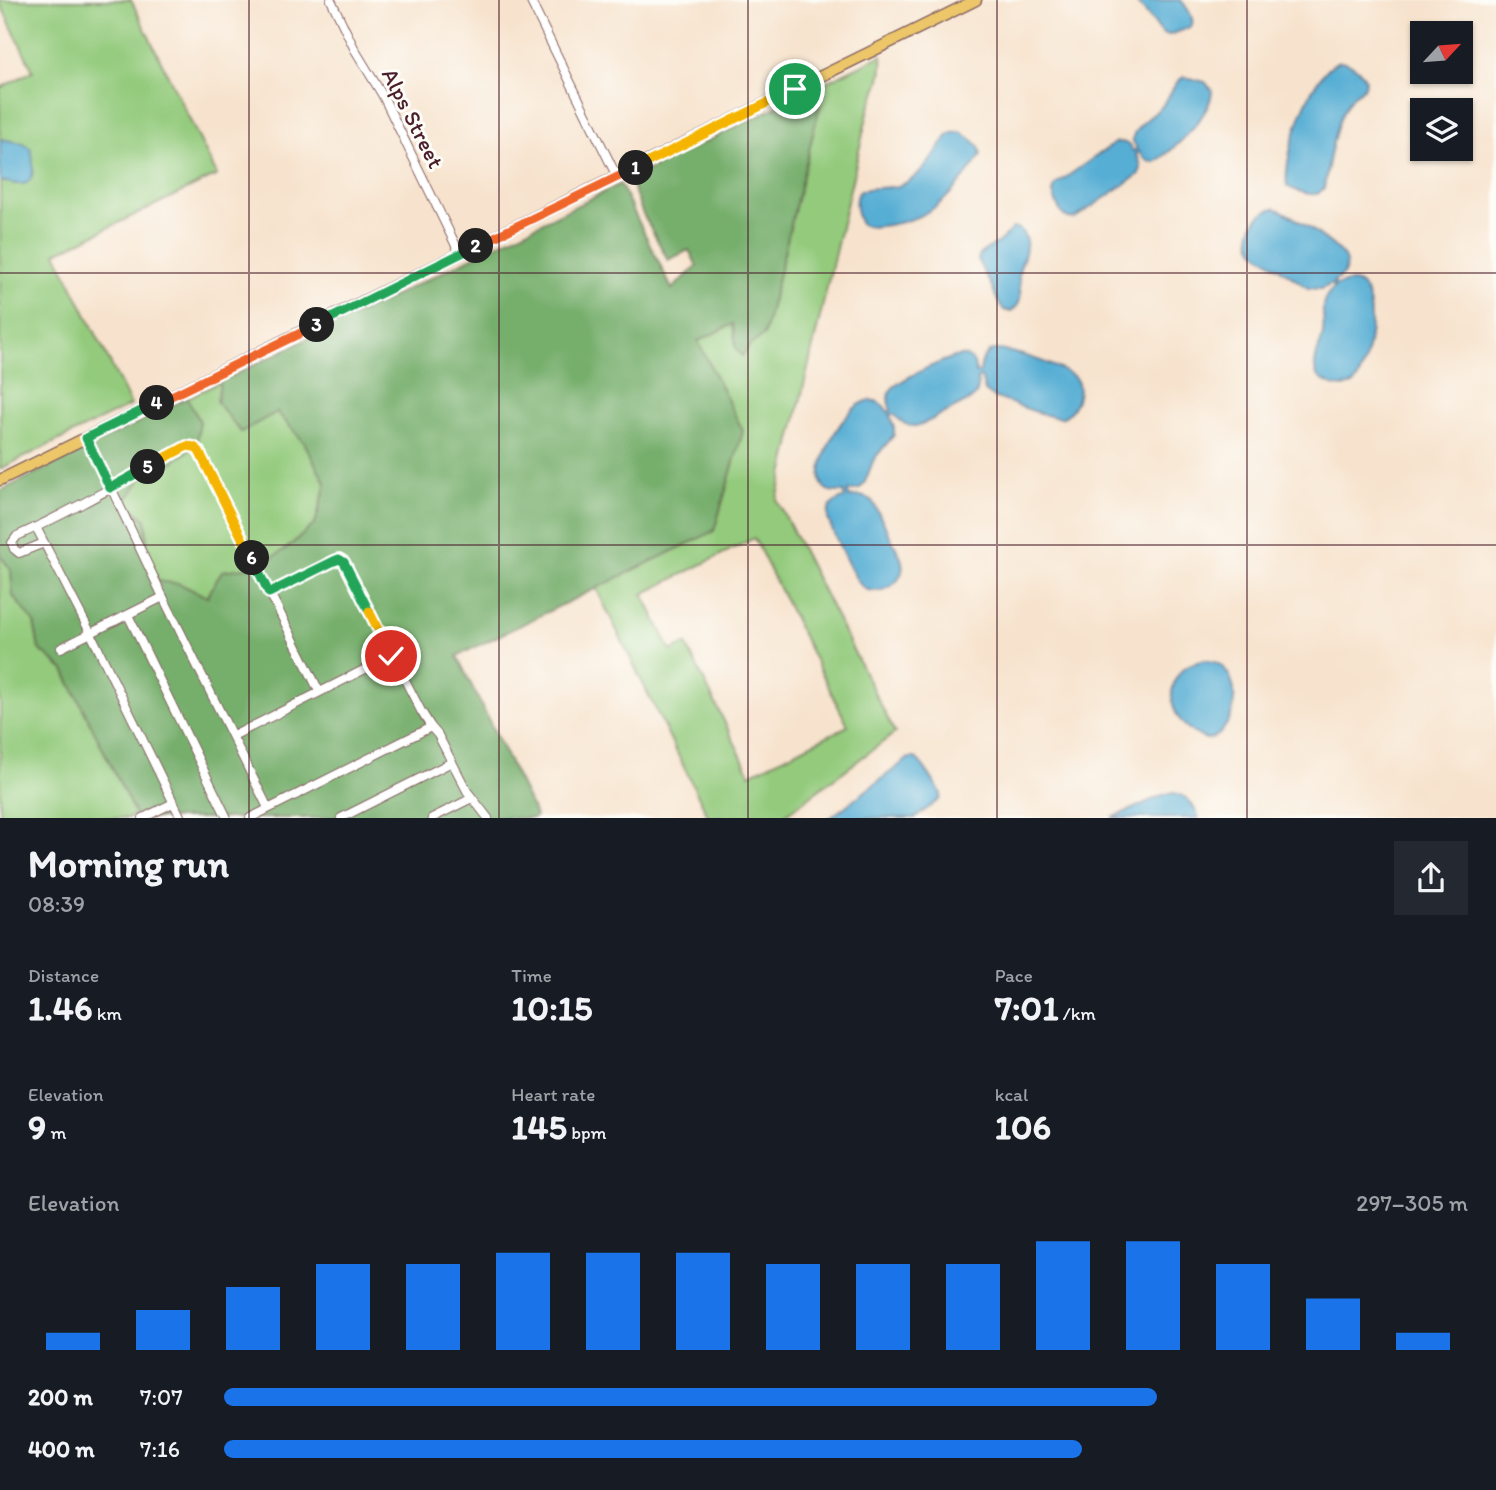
<!DOCTYPE html>
<meta charset="utf-8">
<style>
body{margin:0;font-family:Itim,sans-serif;background:#242831;color:#f1f3f6;height:100vh;display:flex;flex-direction:column;font-size:26px;white-space:nowrap}
*{box-sizing:border-box;margin:0}
p{font-size:23px;color:#9ea1a6}
.icon{flex:none;width:38px;height:38px;fill:none;stroke:currentColor;stroke-width:2;stroke-linecap:round;stroke-linejoin:round}
.map{position:relative;height:818px;overflow:hidden}
.drawer{display:flex;flex-direction:column;background:#171b24;flex:1}
.drawer>*{flex:none}
.needle{width:46px;rotate:64deg}
.controls{position:absolute;left:1410px;top:21px;display:grid;gap:14px}
.controls a{display:grid;place-items:center;width:63px;height:63px;border-radius:0px;background:#171b24;box-shadow:0 2px 5px #0004;font-size:35px}
.pin{position:absolute;display:grid;place-items:center;width:60px;height:60px;color:#fff;margin:-30px;border:4px solid #fff;border-radius:50%;box-shadow:0 2px 7px #0007}
.km{position:absolute;width:35px;height:35px;margin:-18px;border-radius:50%;background:#222;color:#fff;font-size:19px;line-height:35px;text-align:center}
.round{display:grid;place-items:center;flex:none;width:74px;height:74px;border-radius:0px;background:#242831}
.summary{display:flex;align-items:center;justify-content:space-between;height:119px;padding:0 28px}
h1{font-size:38px;font-weight:700;line-height:52px}
.figures{display:grid;grid-template-columns:repeat(3,1fr);gap:10px;height:119px;padding:7px 28px}
.figures div{display:grid;align-content:center}
.figures b{font-size:35px;font-weight:700}
.figures small{font-size:19px;font-weight:400}
.figures p{font-size:19px}
.chart{height:196px;padding:14px 28px}
.chart p{display:flex;justify-content:space-between}
.chart svg{width:100%;height:126px;margin-top:7px;stroke:#1a73e8;stroke-width:6}
ul{padding:0 28px;list-style:none;font-size:23px}
li{display:grid;grid-template-columns:112px 84px 1fr;align-items:center;height:52px}
li i{height:18px;border-radius:9px;background:#1a73e8}
.map>svg:first-child{display:block}
.green{fill:#93ca7c;stroke:#6e7454;stroke-width:2;fill-rule:evenodd}
.forest{fill:#76ae6c;stroke:#60664c;stroke-width:2}
.water{fill:#57aed4;stroke:#506680;stroke-width:2}
.lines{fill:none;stroke-linecap:round;stroke-linejoin:round}
.minor-casing{stroke:#876464;stroke-width:10}
.major-casing{stroke:#876464;stroke-width:13}
.minor{stroke:#fff;stroke-width:8}
.major{stroke:#ecc669;stroke-width:10}
.split-1-casing{stroke:#fff;stroke-width:14}
.split-2-casing{stroke:#fff;stroke-width:14}
.split-3-casing{stroke:#fff;stroke-width:14}
.split-4-casing{stroke:#fff;stroke-width:14}
.split-5-casing{stroke:#fff;stroke-width:14}
.split-6-casing{stroke:#fff;stroke-width:14}
.split-7-casing{stroke:#fff;stroke-width:14}
.split-8-casing{stroke:#fff;stroke-width:14}
.split-1{stroke:#f5b400;stroke-width:9}
.split-2{stroke:#f0652b;stroke-width:9}
.split-3{stroke:#22a559;stroke-width:9}
.split-4{stroke:#f0652b;stroke-width:9}
.split-5{stroke:#22a559;stroke-width:9}
.split-6{stroke:#f5b400;stroke-width:9}
.split-7{stroke:#22a559;stroke-width:9}
.split-8{stroke:#f5b400;stroke-width:9}
.grid{fill:none;stroke:#4a1f2b;stroke-width:2;stroke-opacity:0.55}
.labels{text-anchor:middle;stroke-width:6;stroke-linejoin:round;paint-order:stroke}
.street-label{font-size:23px;fill:#4a1f2b;stroke:#fdfcf7}
</style>
<div class="map">
<svg width="1496" height="818" viewBox="0 0 1496 818">
<rect width="100%" height="100%" fill="#fdfcf7"/>
<filter id="ink" filterUnits="userSpaceOnUse"><feTurbulence type="fractalNoise" baseFrequency=".0143" numOctaves="2"/><feDisplacementMap in="SourceGraphic" scale="14" xChannelSelector="R" yChannelSelector="G"/><feConvolveMatrix kernelMatrix="1 2 1 2 8 2 1 2 1" color-interpolation-filters="sRGB"/></filter>
<filter id="wash" filterUnits="userSpaceOnUse"><feTurbulence type="fractalNoise" baseFrequency=".00686" numOctaves="4" result="noise"/><feDisplacementMap in="SourceGraphic" scale="28" xChannelSelector="R" yChannelSelector="G"/><feGaussianBlur stdDeviation="1.57" result="paint"/><feColorMatrix in="noise" values="0 0 0 0 0 0 0 0 0 0 0 0 0 0 0 0 0 1.4 0 .05"/><feComposite in="paint" operator="in"/></filter>
<g filter="url(#wash)">
<rect width="100%" height="100%" fill="#f7e3cd"/>
<g class="green">
<polygon points="0,0 131,0 217,175 56,253 131,405 0,469 0,88 33,71 0,3"/>
<path d="M882 55C884 74 877 90 869 108L777 500 895 733 781 818H709L596 588 714 530 743 431 697 341 733 323 736 348 751 344 764 335 820 105 822 84ZM754 538 848 726 750 774 686 644 671 651 643 594Z"/>
<polygon points="220,382 217,402 241,432 277,412 304,442 326,484 315,524 287,548 207,597 180,584 158,582 147,550 146,520 125,502 143,476 173,462 200,422 187,398"/>
<polygon points="0,555 11,570 13,596 34,622 39,649 64,670 135,814 128,818 0,818"/>
</g>
<polygon class="forest" points="822,84 820,105 764,335 751,344 742,356 736,348 733,324 698,341 743,431 714,531 457,656 536,816 533,818 137,818 64,670 39,649 34,622 13,596 11,570 0,555 0,491 187,398 200,422 196,446 173,462 143,476 125,502 146,520 147,550 158,581 180,584 207,597 222,571 259,566 287,548 315,524 326,484 304,442 277,412 241,432 217,402 220,382 620,184 672,289 697,266 689,250 668,260 642,212 630,179"/>
<g class="water">
<path d="M1135 0H1181C1187 8 1196 19 1191 27L1170 35 1163 34Z"/>
<path d="M1339 61C1348 61 1367 72 1365 84 1364 90 1358 92 1354 95 1348 101 1343 111 1340 119 1331 141 1329 164 1324 188 1321 191 1319 194 1315 194 1307 195 1293 190 1287 186 1283 156 1309 73 1339 61Z"/>
<path d="M1185 77 1205 82 1212 90C1212 114 1174 150 1155 162 1147 163 1144 158 1139 152L1136 154C1139 161 1144 167 1138 175L1075 218C1061 221 1058 206 1054 196L1053 192 1055 185 1115 143C1124 140 1129 144 1133 151L1137 149C1134 144 1131 140 1134 134 1139 123 1154 115 1162 106 1171 97 1173 81 1185 77Z"/>
<path d="M961 132C970 139 984 145 980 157 952 193 936 218 888 225 879 226 870 229 861 224 857 217 852 199 859 192 866 186 888 189 898 186 921 179 935 154 948 135L952 133Z"/>
<path d="M0 139 23 143 31 149C33 159 37 182 23 184 16 185 7 182 0 181Z"/>
<path d="M1274 208C1287 211 1340 247 1345 259 1349 270 1342 277 1334 281L1336 286C1342 284 1350 280 1357 283 1382 294 1369 369 1353 385 1344 388 1335 387 1326 382 1304 372 1321 350 1323 333 1326 314 1316 303 1334 288L1332 284 1321 289 1308 288 1257 253C1243 236 1253 214 1274 208Z"/>
<path d="M1013 228H1018C1022 231 1025 236 1026 241 1028 253 1020 263 1019 273 1018 283 1024 298 1017 306 1003 322 996 297 993 289 988 278 981 270 978 259L981 253 1000 241Z"/>
<path d="M993 350C1013 349 1055 365 1072 375 1080 382 1080 390 1077 400 1074 407 1070 414 1063 417 1051 420 1008 401 993 397L985 391 981 377 977 378C978 386 979 393 972 399L923 424C910 429 902 424 894 414L890 415 894 428V435L874 459 864 484 859 489 848 491 849 497C859 496 865 495 873 502L901 558C910 582 879 598 864 588 854 581 833 532 828 519 827 505 834 502 845 497L844 492C837 492 828 493 823 486 809 465 861 368 888 412L891 411C889 405 886 396 891 390 897 381 954 353 965 356 973 358 975 365 976 373L980 372C981 361 983 355 993 350Z"/>
<path d="M1204 660C1209 661 1215 661 1219 664 1241 681 1237 713 1221 732 1217 736 1213 739 1207 739 1201 738 1194 733 1189 729 1168 714 1165 679 1189 665 1193 663 1199 662 1204 660Z"/>
<path d="M909 758C911 758 913 758 915 758 923 762 936 786 941 793L940 799 915 818H830Z"/>
<path d="M1173 793C1187 794 1194 806 1199 818H1112L1165 794Z"/>
</g>
</g>
<g filter="url(#ink)">
<g class="lines">
<g class="minor-casing">
<g id="minor">
<polyline points="331,0 355,50 383,96 460,254"/>
<polyline points="530,0 617,177"/>
<polyline points="87,437 163,597 268,808"/>
<polyline points="36,527 91,634 181,818"/>
<path d="M44 543 19 553 14 549 12 543 17 536C75 510 130 477 187 446L194 447 199 451 319 691"/>
<polyline points="269,593 334,561 339,560 344,562 421,711 431,727 438,735 467,791 488,818"/>
<polyline points="128,615 227,818"/>
<polyline points="61,648 163,597"/>
<polyline points="233,736 391,656"/>
<polyline points="143,818 173,803"/>
<polyline points="250,818 431,727"/>
<polyline points="341,818 452,762"/>
<polyline points="432,818 472,798"/>
</g>
</g>
<g class="major-casing">
<polyline id="major" points="0,480 976,0"/>
</g>
<use href="#minor" class="minor"/>
<use href="#major" class="major"/>
</g>
</g>
<g class="lines" filter="url(#ink)">
<g class="split-1-casing">
<polyline id="split-1" points="636,168 795,89"/>
</g>
<g class="split-2-casing">
<polyline id="split-2" points="476,246 636,168"/>
</g>
<g class="split-3-casing">
<polyline id="split-3" points="317,325 476,246"/>
</g>
<g class="split-4-casing">
<polyline id="split-4" points="157,403 317,325"/>
</g>
<g class="split-5-casing">
<polyline id="split-5" points="148,467 110,488 86,438 157,403"/>
</g>
<g class="split-6-casing">
<polyline id="split-6" points="148,467 187,446 194,447 199,451 252,558"/>
</g>
<g class="split-7-casing">
<polyline id="split-7" points="252,558 269,593 334,561 339,559 344,562 369,611"/>
</g>
<g class="split-8-casing">
<polyline id="split-8" points="369,611 391,656"/>
</g>
<use href="#split-1" class="split-1"/>
<use href="#split-2" class="split-2"/>
<use href="#split-3" class="split-3"/>
<use href="#split-4" class="split-4"/>
<use href="#split-5" class="split-5"/>
<use href="#split-6" class="split-6"/>
<use href="#split-7" class="split-7"/>
<use href="#split-8" class="split-8"/>
</g>
<path class="grid" d="M249 0V818M499 0V818M748 0V818M997 0V818M1247 0V818M0 273H1496M0 545H1496"/>
<g class="labels">
<g class="street-label">
<text transform="translate(413 118) rotate(63)" y="8">Alps Street</text>
</g>
</g>
</svg>
<div class="controls">
<a><svg class="needle" viewBox="-14 -14 28 28"><path d="M0-13l5 13h-10z" fill="#e53935"/><path d="M0 13l5-13h-10z" fill="#9ea1a6"/></svg></a>
<a><svg class="icon" aria-label="layers" viewBox="0 0 24 24"><path d="M12 4l9 5-9 5-9-5zM3 14l9 5 9-5"/></svg></a>
</div>
<div class="pin" style="left:795px;top:89px;background:#1e9e55"><svg class="icon" aria-label="arrive" viewBox="0 0 24 24"><path d="M6 21V4h12l-3 4 3 4H6"/></svg></div>
<div class="pin" style="left:391px;top:656px;background:#d93025"><svg class="icon" aria-label="check" viewBox="0 0 24 24"><path d="M5 12l5 5 9-10"/></svg></div>
<b class="km" style="left:636px;top:168px">1</b>
<b class="km" style="left:476px;top:246px">2</b>
<b class="km" style="left:317px;top:325px">3</b>
<b class="km" style="left:157px;top:403px">4</b>
<b class="km" style="left:148px;top:467px">5</b>
<b class="km" style="left:252px;top:558px">6</b>
</div>
<section class="drawer">
<div class="summary"><div><h1>Morning run</h1><p>08:39</p></div><a class="round"><svg class="icon" aria-label="share" viewBox="0 0 24 24"><path d="M12 15V3M7 8l5-5 5 5M5 13v7h14v-7"/></svg></a></div>
<div class="figures">
<div><p>Distance</p><b>1.46<small> km</small></b></div>
<div><p>Time</p><b>10:15</b></div>
<div><p>Pace</p><b>7:01<small> /km</small></b></div>
</div>
<div class="figures">
<div><p>Elevation</p><b>9<small> m</small></b></div>
<div><p>Heart rate</p><b>145<small> bpm</small></b></div>
<div><p>kcal</p><b>106</b></div>
</div>
<div class="chart"><p><span>Elevation</span>297–305 m</p>
<svg viewBox="0 0 160 44" preserveAspectRatio="none"><path d="M5 44V38M15 44V30M25 44V22M35 44V14M45 44V14M55 44V10M65 44V10M75 44V10M85 44V14M95 44V14M105 44V14M115 44V6M125 44V6M135 44V14M145 44V26M155 44V38"/></svg>
</div>
<ul>
<li><b>200 m</b>7:07<i style="width:75%"></i></li>
<li><b>400 m</b>7:16<i style="width:69%"></i></li>
</ul>
</section>
